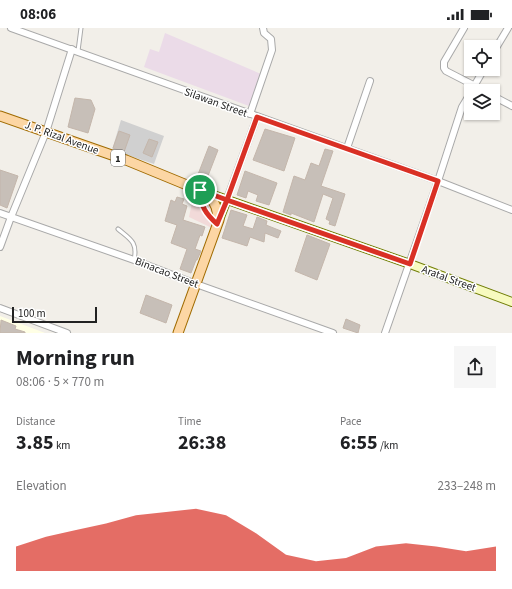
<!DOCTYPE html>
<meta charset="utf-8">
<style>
body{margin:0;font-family:"Source Sans 3",sans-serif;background:#f6f6f6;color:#202124;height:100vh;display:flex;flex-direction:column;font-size:15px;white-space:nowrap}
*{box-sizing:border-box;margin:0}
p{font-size:13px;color:#757577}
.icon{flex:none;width:22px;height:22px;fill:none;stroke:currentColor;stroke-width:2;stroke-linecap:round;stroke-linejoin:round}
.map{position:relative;height:305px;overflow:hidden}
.details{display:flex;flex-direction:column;background:#fff;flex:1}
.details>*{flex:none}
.controls{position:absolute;left:464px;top:12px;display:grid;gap:8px}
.controls a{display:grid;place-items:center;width:36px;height:36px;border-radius:0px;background:#fff;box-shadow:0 1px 3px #0004;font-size:20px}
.scale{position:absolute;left:12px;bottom:10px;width:85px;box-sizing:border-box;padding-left:4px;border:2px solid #222;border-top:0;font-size:11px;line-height:14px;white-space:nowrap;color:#222;-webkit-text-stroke:3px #fff;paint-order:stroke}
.pin{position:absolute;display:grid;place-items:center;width:34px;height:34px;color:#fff;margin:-17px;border:2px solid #fff;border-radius:50%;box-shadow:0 1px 4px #0007}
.round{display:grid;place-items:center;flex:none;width:42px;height:42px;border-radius:0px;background:#f6f6f6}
.headline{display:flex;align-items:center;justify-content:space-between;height:68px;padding:0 16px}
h1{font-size:22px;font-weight:700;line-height:30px}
.metrics{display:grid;grid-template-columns:repeat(3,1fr);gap:6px;height:68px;padding:4px 16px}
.metrics div{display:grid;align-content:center}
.metrics b{font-size:20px;font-weight:700}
.metrics small{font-size:11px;font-weight:400}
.metrics p{font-size:11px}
.chart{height:112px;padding:8px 16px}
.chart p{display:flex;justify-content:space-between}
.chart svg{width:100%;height:72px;margin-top:4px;fill:#d93025;opacity:.7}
.status{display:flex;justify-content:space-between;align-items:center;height:28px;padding:0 20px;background:#fff;direction:ltr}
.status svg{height:11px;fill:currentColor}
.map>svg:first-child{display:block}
.commercial{fill:#f2dad9}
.industrial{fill:#ebdbe8}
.education{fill:#ffffe5}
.religious{fill:#d0d0d0}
.building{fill:#c7bfb8;stroke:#c4b6ab}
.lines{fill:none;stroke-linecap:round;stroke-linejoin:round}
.lane-casing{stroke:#a9a9a9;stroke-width:5}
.street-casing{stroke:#a9a9a9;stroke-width:8}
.secondary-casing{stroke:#707d05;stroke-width:10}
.primary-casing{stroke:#a06b00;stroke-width:11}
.lane{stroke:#fff;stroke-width:3}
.street{stroke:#fff;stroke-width:6}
.secondary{stroke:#f7fabf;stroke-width:8}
.primary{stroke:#fcd6a4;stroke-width:9}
.route-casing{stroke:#fff;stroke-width:8}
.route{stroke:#d93025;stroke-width:5}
.labels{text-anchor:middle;stroke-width:3;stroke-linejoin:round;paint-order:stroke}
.shield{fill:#fff;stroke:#646464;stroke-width:1}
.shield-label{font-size:10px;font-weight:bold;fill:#222}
.street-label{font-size:11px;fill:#222;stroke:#fff}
</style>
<div class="status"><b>08:06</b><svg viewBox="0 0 49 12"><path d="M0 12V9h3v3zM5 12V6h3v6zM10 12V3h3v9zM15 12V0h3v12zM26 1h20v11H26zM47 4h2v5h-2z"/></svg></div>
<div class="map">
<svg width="512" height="305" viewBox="0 0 512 305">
<rect width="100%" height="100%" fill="#f2efe9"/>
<polygon class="commercial" points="194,165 205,171 213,181 214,190 212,200 189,189"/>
<polygon class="industrial" points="165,5 261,46 249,78 144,39 150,21 159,24"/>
<polygon class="education" points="0,288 45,305 0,305"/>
<polygon class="religious" points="121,92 164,108 154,136 112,122"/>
<g class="building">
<polygon points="75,70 91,72 95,81 88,105 68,99"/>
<polygon points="265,101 295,110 284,143 253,132"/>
<polygon points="119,103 130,107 124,124 113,120"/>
<polygon points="149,111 158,114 152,129 143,125"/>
<polygon points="209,118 218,122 206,153 197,149"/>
<polygon points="325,121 333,123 321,158 345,166 335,198 329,196 330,193 326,191 333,170 323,166 314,194 291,185 291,187 283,184 294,148 305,152 311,135 319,138"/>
<polygon points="0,142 18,148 7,180 0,177"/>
<polygon points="245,143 277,155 269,177 256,173 258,167 248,163 246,170 237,167"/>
<polygon points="177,169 184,171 182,176 187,178 183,192 205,199 202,208 200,207 195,221 201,223 197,232 196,232 191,245 180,241 187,221 171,215 177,197 165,193 171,172 175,174"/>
<polygon points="231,182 247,187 243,198 253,201 257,189 267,193 266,197 281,203 278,210 265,205 264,214 250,209 247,218 222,210"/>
<polygon points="307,207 330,216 317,252 295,243"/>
<polygon points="146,267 172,277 166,295 140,285"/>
<polygon points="346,291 360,297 358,305 343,300"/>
<polygon points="1,292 16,298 15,301 25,304 25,305 0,305"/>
</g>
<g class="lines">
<g class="lane-casing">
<g id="lane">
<polyline points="78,23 81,0"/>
<path d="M201 166C201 179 206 186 216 195"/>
<path d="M118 201C130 211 138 214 134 232"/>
</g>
</g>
<g class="street-casing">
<g id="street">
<polyline points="11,0 438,153 512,182"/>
<polyline points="464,0 444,34 444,40 446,43 485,63"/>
<polyline points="493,25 508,0"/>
<polyline points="473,60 484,41"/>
<polyline points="493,68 512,78"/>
<polyline points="250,86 272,22 271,11 264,5 263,0"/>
<polyline points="347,120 370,53"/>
<polyline points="227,171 257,89"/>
<polyline points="0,185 134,232 196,256 333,305"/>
<polyline points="0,219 11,189 46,104 72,21"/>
<polyline points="0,280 67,305"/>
<polyline points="385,305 438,153 462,79 471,64"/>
</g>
</g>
<g class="secondary-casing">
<g id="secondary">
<polyline points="202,163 410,236 512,274"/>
<polyline points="219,192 227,171"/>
</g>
</g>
<g class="primary-casing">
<polyline id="primary" points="0,88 126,132 199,162 213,173 216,179 219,192 178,305"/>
</g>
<use href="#lane" class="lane"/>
<use href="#street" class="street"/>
<use href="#secondary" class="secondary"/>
<use href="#primary" class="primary"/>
</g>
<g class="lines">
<g class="route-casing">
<path id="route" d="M200 162 201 163C200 178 206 186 217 196L227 172 410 236 438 153 257 89 227 172 200 162"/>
</g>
<use href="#route" class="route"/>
</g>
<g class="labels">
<rect class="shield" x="111" y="122" width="14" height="16" rx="3"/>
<g class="shield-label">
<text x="118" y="134">1</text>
</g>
<g class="street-label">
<text transform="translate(216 74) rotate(20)" y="4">Silawan Street</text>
<text transform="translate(62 109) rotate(20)" y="4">J. P. Rizal Avenue</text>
<text transform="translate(167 244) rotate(21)" y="4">Binacao Street</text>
<text transform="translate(449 250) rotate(20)" y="4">Aratal Street</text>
</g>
</g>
</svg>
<div class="controls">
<a><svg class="icon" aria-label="locate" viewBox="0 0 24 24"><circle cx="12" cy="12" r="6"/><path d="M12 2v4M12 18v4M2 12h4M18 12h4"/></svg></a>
<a><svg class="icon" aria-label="layers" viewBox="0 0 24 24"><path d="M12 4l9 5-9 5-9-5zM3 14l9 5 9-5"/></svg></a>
</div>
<div class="scale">100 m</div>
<div class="pin" style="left:200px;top:162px;background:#1e9e55"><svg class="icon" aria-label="arrive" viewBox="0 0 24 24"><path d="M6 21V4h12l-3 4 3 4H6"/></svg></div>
</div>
<section class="details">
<div class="headline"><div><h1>Morning run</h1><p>08:06 · 5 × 770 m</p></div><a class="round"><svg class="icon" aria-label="share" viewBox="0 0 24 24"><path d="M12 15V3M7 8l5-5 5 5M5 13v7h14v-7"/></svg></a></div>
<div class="metrics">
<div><p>Distance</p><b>3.85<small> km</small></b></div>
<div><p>Time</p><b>26:38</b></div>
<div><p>Pace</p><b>6:55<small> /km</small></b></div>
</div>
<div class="chart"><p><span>Elevation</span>233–248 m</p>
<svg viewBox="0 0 160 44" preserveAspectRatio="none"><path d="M0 44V29L10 23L20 19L30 15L40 10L50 8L60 6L70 10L80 21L90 34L100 38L110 36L120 29L130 27L140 29L150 32L160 29V44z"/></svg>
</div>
</section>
